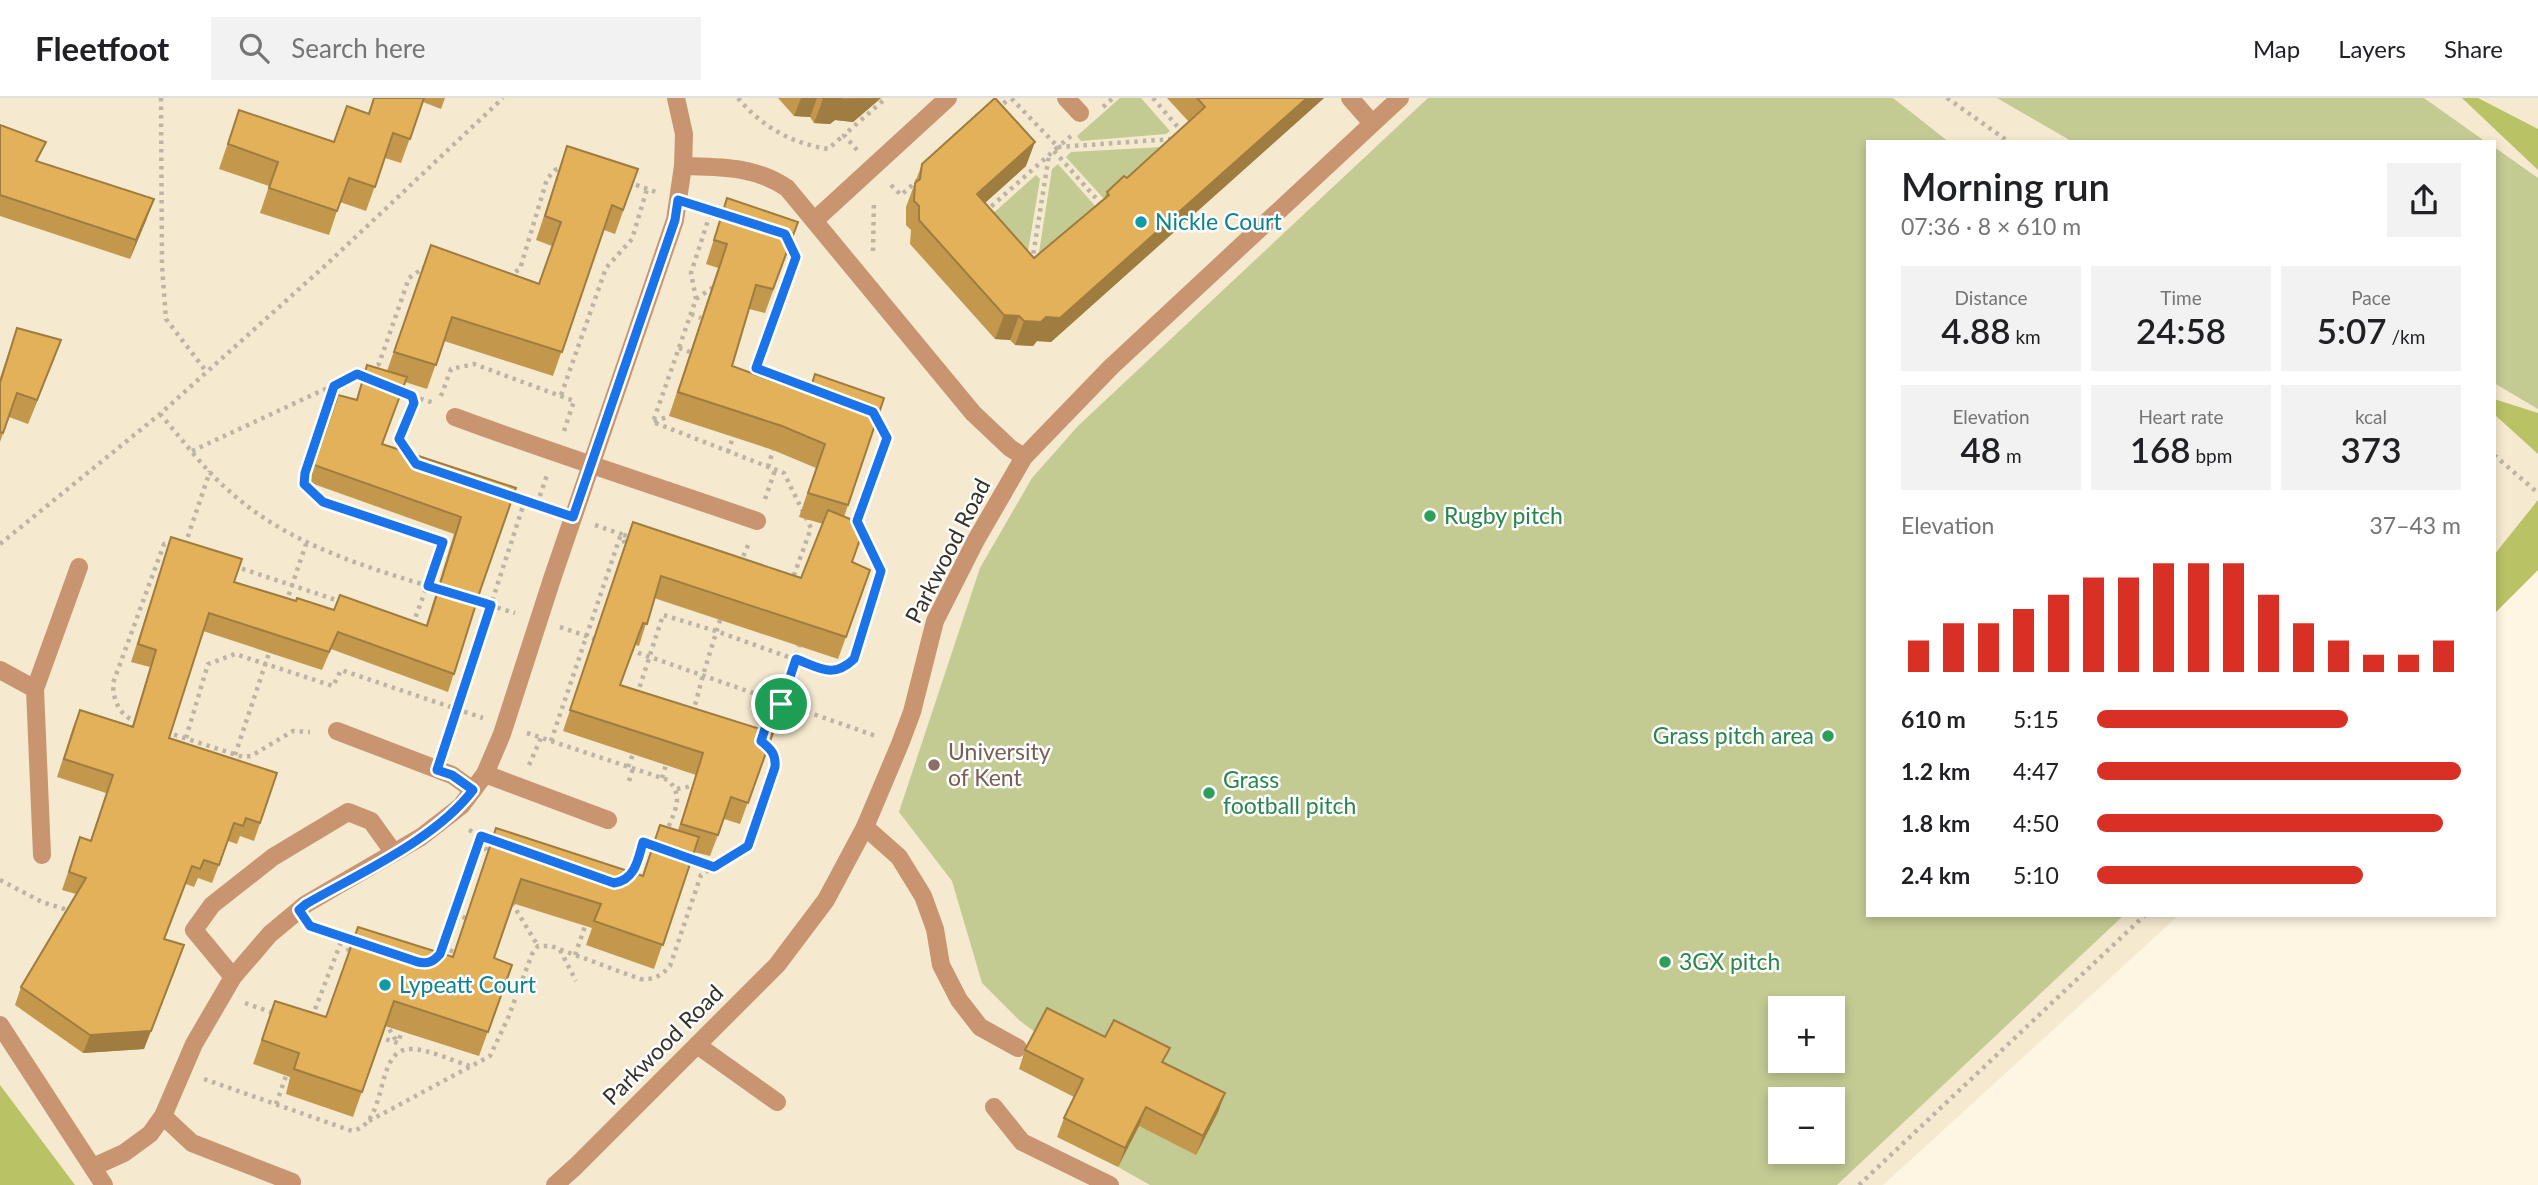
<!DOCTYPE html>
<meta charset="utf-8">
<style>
body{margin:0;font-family:Lato,sans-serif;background:#f2f2f2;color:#202124;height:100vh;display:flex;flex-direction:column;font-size:26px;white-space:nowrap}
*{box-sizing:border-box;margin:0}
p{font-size:23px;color:#757577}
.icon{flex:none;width:38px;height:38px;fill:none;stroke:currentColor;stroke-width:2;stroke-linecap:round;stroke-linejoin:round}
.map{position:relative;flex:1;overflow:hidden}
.sheet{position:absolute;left:1866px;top:42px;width:630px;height:777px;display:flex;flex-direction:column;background:#fff;border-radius:0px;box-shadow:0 4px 10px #0003}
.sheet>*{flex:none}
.tools{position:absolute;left:1768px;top:898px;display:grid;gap:14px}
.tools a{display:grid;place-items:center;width:77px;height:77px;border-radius:0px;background:#fff;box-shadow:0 4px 10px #0003;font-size:35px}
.pin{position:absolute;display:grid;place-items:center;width:60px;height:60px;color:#fff;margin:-30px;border:4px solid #fff;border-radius:50%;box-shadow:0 2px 7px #0007}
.round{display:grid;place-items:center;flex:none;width:74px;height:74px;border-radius:0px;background:#f2f2f2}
.head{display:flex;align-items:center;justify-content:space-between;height:119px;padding:0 35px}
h1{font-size:38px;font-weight:600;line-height:52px}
.figures{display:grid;grid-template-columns:repeat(3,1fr);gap:10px;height:119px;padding:7px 35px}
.figures div{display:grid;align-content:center;border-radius:0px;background:#f2f2f2;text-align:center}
.figures b{font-size:35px;font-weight:600}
.figures small{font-size:19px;font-weight:400}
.figures p{font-size:19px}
.chart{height:196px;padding:14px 35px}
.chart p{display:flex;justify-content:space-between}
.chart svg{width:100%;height:126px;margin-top:7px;stroke:#d93025;stroke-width:6}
ul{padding:0 35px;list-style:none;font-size:23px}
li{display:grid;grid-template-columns:112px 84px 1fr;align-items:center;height:52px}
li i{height:18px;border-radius:9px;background:#d93025}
header{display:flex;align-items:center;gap:42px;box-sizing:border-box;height:98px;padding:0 35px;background:#fff;border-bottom:2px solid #e0e0e0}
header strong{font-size:33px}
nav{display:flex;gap:38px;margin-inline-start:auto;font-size:24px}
.search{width:490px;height:63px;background:#f2f2f2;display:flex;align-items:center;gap:18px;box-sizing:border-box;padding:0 24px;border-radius:0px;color:#757577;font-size:26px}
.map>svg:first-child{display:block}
.built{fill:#f5e9cf;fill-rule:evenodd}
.green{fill:#c3ca92;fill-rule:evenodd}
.forest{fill:#b9c264}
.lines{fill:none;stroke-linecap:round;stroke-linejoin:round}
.path{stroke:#bcb5a5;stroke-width:4.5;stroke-dasharray:3.5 5;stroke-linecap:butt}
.service{stroke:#c99470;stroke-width:18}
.minor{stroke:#c99470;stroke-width:18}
.wall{fill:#c3984d}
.shaded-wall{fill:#9f7c3f}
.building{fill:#e3b15a;stroke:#9f7c3f;stroke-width:2}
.route-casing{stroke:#fff;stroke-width:14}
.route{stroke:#1a73e8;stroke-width:9}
.culture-dot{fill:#0f9aa8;stroke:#fff;stroke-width:2.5}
.leisure-dot{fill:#2e9e5b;stroke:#fff;stroke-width:2.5}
.education-dot{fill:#8d6e63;stroke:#fff;stroke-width:2.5}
.labels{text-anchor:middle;stroke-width:5;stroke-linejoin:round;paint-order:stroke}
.culture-label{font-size:23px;fill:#0d838f;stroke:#fff;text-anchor:start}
.leisure-label{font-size:23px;fill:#27864d;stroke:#fff;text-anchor:start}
.street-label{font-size:23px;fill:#343129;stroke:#fff}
.education-label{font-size:23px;fill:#785e54;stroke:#fff;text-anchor:start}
</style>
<header>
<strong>Fleetfoot</strong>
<div class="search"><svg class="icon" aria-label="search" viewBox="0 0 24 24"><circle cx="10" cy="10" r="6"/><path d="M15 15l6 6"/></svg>Search here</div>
<nav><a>Map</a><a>Layers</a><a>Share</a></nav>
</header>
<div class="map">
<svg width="2538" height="1087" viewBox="0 0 2538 1087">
<rect width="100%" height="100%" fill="#fef5e2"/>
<path class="built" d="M0 0H2538V472L2494 516V44H1867V817H2179L1883 1087H0ZM1780 910H1832V962H1780ZM1780 1001H1832V1054H1780Z"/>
<g class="green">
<polygon points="1120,0 1141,0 1170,33 1166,36 1081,43 1077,38"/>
<path d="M1428 0H1893L1949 44H1867V817H2124L1837 1087H1150L1118 1069 1139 1028 1196 1056 1019 922 982 885 952 783 899 714 980 470 1032 380 1078 328ZM1780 910H1832V962H1780ZM1780 1001H1832V1054H1780Z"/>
<polygon points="1997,0 2424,0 2486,44 2073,44"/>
<polygon points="1163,49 1104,101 1066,59 1071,54"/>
<polygon points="2494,49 2538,80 2538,311 2494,285"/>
<polygon points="1058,66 1096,109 1038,161 1052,71"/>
<polygon points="1036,77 1040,81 1025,171 989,119"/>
</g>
<g class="forest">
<polygon points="2462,0 2478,0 2538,31 2538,72"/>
<polygon points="2494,301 2538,315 2538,356 2494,316"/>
<polygon points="2538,402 2538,472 2494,516 2494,457"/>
<polygon points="0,987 75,1087 0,1087"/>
</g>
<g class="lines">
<g class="path">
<polyline points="161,0 162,168 166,221 206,273"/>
<path d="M738 0C762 29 791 45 828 51L844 37"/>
<polyline points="1153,0 1182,34"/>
<polyline points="1947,0 2009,44"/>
<polyline points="1103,9 1113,0"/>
<polyline points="997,11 1010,0"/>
<polyline points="1071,38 1058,49 1173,41"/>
<polyline points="857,52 844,37 886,0"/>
<polyline points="1054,53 1102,107"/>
<polyline points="628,84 656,94"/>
<polyline points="891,87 901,97 918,82"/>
<polyline points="985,114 1058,49 1011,0"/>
<polyline points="724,117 711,113 691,175 696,201 653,324 784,375 811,430 793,480"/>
<polyline points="789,144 796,159 756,270 815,292"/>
<polyline points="873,153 874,102"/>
<polyline points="1032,164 1049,57"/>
<polyline points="508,178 520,171 547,81 555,72 562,70"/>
<polyline points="696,201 715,188"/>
<polyline points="691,216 701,220"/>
<polyline points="679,250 690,254"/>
<polyline points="334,288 305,375 304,386 323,404 443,444 413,526"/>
<polyline points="396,291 412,297 414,305 399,341 409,356"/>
<polyline points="561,297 606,170 632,141 647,91"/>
<polyline points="412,298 434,305"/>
<polyline points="441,298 451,271 474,266 574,303 564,333"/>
<path d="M160 316C182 341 203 370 228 392 288 447 366 469 441 492"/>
<polyline points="654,324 669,318"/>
<polyline points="192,353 379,266 409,180 426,168"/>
<polyline points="728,354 733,339"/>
<polyline points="2494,357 2538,395"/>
<polyline points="768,369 773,352"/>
<polyline points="509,397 551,411"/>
<polyline points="765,401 775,372"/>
<polyline points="537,406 547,377"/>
<polyline points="595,427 621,436 625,446"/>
<polyline points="0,446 160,316 328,165 503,0"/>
<polyline points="185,447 210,373"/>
<polyline points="740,466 749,445"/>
<polyline points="234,468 342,504"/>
<polyline points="473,502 515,515"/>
<polyline points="286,505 306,446"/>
<polyline points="560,529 598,542"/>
<polyline points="630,552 876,638"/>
<polyline points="637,597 663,517 716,533 830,574 844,570 854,561 881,473 857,423 887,340 875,316"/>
<polyline points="781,606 799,548"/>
<polyline points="693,615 703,577 720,522"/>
<path d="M138 624C120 619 113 603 113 585L164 446 172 448"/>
<polyline points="166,634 243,659 251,658 293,633 310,634"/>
<path d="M527 635 668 682C685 699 674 713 667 733"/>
<polyline points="763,636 774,603"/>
<polyline points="186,640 208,566 235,556 333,588 341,572 483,620"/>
<polyline points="551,643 621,436 633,440"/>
<polyline points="445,648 525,402"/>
<polyline points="235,657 271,549"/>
<polyline points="529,667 541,640"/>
<polyline points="628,669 633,656"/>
<polyline points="662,680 666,667"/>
<polyline points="629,683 633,670"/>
<polyline points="677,691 697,687"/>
<polyline points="469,732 481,738 487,754"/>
<polyline points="689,760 713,768"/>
<polyline points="630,778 635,772 643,744 657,749"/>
<polyline points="0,782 42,804 71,813"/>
<polyline points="512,805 538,848"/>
<polyline points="455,815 465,820"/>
<polyline points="442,849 454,854"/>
<polyline points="560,852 576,883"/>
<polyline points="349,853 343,839 356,844"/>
<polyline points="575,857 585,828"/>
<polyline points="439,858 481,738 495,743"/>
<polyline points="245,905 276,916"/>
<polyline points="312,919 343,839 316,830"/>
<polyline points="385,924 397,944"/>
<polyline points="378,939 398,945 403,930"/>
<path d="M204 981 352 1033C390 1026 373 949 412 951 428 951 453 963 470 968"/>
<polyline points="276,1006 286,978"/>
<path d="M369 1023 490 958 508 920 532 856 538 848H551L640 881C654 882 661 878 670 868L701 777 748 748 775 669C776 658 773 652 764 646"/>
<polyline points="1859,1087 2145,817"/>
</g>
<g class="service">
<polyline points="0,572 35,591"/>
<polyline points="337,633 452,677 473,692"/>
<polyline points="865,729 899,759 923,798 935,831 941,867 959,902 980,929 1018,950"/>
<polyline points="42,757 35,591 79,469"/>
<polyline points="233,879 194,832 212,807 273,759 348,714 371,723 394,755"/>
<polyline points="697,947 777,1004"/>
<polyline points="994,1009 1022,1044 1110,1087"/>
<polyline points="163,1018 192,1045 292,1084"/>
</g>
<g class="minor">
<polyline points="1066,0 1080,15"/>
<polyline points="1350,0 1372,25"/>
<path d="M683 68C721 69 755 68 787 90L973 315 1010 350 1024 359"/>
<polyline points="815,122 948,0"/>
<path d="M455 319C555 356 656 388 757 423"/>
<polyline points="485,676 608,722"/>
<polyline points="0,927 104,1087"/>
<polyline points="93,1069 124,1055 150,1036 163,1018 194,946 233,879 270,836 306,806 421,739 461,708 485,676 502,636 552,481 675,122 683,68 684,36 676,0"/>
<polyline points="555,1087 576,1068 777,867 826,802 865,729 900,646 912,614 935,523 976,442 1024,359 1111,269 1400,0"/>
</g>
</g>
<g class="wall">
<polygon points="374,0 445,0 441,11 423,4 401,65 385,60 366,113 340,104 329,137 260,115 269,88 219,71 239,12 334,44 368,15"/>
<polygon points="778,0 881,0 853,24 835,22 830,26 814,25 810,19 794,18"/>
<polygon points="1167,0 1324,0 1051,244 1037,243 1033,248 1015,247 1010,242 995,241 910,146 911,132 906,127 906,109 922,66 1026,68 985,105 1034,160 1104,101 1107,94 1127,80 1189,24"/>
<polygon points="0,27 39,64 147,120 130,161 0,118"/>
<polygon points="567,48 638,71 615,136 604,132 553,278 444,243 427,291 405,284 383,346 516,390 481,490 448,594 331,551 322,572 203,533 169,640 277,675 254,743 240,738 237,746 228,743 212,785 198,780 194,789 186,786 165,841 144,951 83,955 15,907 21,889 76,796 62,792 80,739 90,743 106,695 57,679 73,629 80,612 132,628 150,569 131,564 171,439 234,484 296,503 334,512 426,527 454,436 308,384 338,297 356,302 367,267 387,273 431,147 539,185 552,148 536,142"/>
<polygon points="727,100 798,124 765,215 749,211 732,268 808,295 815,276 884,300 844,419 852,464 870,472 838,561 654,500 639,548 635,547 620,587 773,635 740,726 724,721 710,758 694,754 654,871 586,847 592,830 512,805 494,860 512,867 479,958 385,928 353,1019 286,996 290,979 253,966 275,903 326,919 452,859 496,730 642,778 660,727 678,732 696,677 563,633 633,424 801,480 823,426 799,419 816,370 773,352 669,318 718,170 706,166"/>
<polygon points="17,230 61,242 28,326 9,319 0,344 0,280"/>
<polygon points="1105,939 1164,965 1225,995 1218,1014 1196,1057 1139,1028 1118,1069 1057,1039 1064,1020 1074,999 1019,971 1025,952"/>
</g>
<g class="shaded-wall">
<polygon points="801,0 817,0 810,19 794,18"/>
<polygon points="881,0 853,24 835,22 830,26 814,25 823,1"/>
<polygon points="1307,0 1324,0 1051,244 1037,243 1033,248 1015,247 1024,223 1046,219"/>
<polygon points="1035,44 1026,68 968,120 977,96"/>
<polygon points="154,101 147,120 130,161 136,142"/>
<polygon points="1004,217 1019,218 1010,242 995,241"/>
<polygon points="61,242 52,266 28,326 37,302"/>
<polygon points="178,865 144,951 83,955 90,937"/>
<polygon points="1225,995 1218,1014 1196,1057 1203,1038"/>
<polygon points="1146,1009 1139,1028 1118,1069 1125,1050"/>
</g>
<g class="building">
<polygon points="374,0 424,0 410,41 393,35 375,89 349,80 337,113 269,90 278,64 228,46 239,12 334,44 347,8 369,16"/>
<polygon points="822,0 841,0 838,2"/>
<polygon points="995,0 1035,44 977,96 1034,160 1109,97 1107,94 1124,78 1127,80 1205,9 1197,0 1307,0 1060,220 1046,219 1041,224 1024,223 1019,218 1004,217 919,122 919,108 914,103 915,85 920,81 922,66"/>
<polygon points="0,27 46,44 36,63 154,101 136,142 0,97"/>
<polygon points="567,48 638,71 623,112 612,107 562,254 452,219 436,267 394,254 431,147 539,186 561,124 545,118"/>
<polygon points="727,100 798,124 773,191 756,187 732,268 809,296 815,276 884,300 848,407 808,395 825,346 782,328 678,294 727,146 714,142"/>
<polygon points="17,230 61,242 37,302 17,295 3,335 0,334 0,285"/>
<polygon points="367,267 407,279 382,346 516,390 481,490 454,576 338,534 329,554 209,515 169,640 277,675 260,725 246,720 243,728 234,725 219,767 204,762 200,771 192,768 164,841 184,847 151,933 90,937 21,889 86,780 69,774 80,739 91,743 113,677 64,661 80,612 133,629 156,552 138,546 171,439 242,461 234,484 296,503 297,500 334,512 340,497 427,528 461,419 314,367 338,297 357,302"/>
<polygon points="828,412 865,427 852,464 870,472 846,539 661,478 647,526 643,525 620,587 773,635 748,705 731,699 718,737 681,726 703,655 570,612 633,424 801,480"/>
<polygon points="660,727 699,739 663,847 594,823 601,806 521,781 494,860 512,867 488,934 394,903 362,994 294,971 299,955 262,942 275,903 326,919 358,829 453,859 496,730 643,778"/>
<polygon points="1047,910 1105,939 1114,922 1170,950 1162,964 1225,995 1203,1038 1146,1009 1125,1050 1064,1020 1083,981 1025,952"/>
</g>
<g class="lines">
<g class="route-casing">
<path id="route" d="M678 102 785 136 796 159 756 270 873 314 887 340 857 423 881 473 854 561C833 581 820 570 796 561L781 606 774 603 761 643C771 651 776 656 775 669L748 748 714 769 643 744C638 762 635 782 614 785L481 738 440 856C433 864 428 866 418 864L310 828 299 812 306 806C360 775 436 741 473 692L452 677 437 672 491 507 428 488 443 444 323 404 304 386 305 375 334 288 357 276 412 298 414 305 399 341 416 366 573 419 675 122Z"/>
</g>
<use href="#route" class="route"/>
</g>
<g class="culture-dot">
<circle cx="1141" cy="124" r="7"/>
<circle cx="385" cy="887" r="7"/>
</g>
<g class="leisure-dot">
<circle cx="1430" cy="418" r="7"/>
<circle cx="1828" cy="638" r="7"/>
<circle cx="1209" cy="695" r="7"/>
<circle cx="1665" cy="864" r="7"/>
</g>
<circle class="education-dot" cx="934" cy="667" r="7"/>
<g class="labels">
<g class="culture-label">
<text x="1155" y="132">Nickle Court</text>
<text x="399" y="895">Lypeatt Court</text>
</g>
<g class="leisure-label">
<text x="1444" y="426">Rugby pitch</text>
<text x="1814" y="646" text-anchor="end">Grass pitch area</text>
<text x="1223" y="690">Grass<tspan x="1223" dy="26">football pitch</tspan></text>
<text x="1679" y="872">3GX pitch</text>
</g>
<g class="street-label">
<text transform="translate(948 453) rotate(-63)" y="8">Parkwood Road</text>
<text transform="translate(663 947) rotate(-45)" y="8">Parkwood Road</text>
</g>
<g class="education-label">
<text x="948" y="662">University<tspan x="948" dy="26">of Kent</tspan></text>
</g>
</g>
</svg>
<div class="tools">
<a>+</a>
<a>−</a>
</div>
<div class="pin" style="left:781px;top:606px;background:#1e9e55"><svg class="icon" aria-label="arrive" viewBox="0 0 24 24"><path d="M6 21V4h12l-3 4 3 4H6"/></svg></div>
<section class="sheet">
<div class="head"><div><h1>Morning run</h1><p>07:36 · 8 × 610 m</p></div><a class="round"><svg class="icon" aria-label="share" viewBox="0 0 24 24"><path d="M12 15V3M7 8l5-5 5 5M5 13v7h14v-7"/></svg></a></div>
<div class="figures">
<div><p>Distance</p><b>4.88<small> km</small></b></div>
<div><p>Time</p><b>24:58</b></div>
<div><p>Pace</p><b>5:07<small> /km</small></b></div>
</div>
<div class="figures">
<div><p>Elevation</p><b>48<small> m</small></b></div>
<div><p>Heart rate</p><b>168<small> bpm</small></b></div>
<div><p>kcal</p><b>373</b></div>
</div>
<div class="chart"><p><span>Elevation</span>37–43 m</p>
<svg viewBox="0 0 160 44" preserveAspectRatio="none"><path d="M5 44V33M15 44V27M25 44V27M35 44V22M45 44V17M55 44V11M65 44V11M75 44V6M85 44V6M95 44V6M105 44V17M115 44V27M125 44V33M135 44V38M145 44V38M155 44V33"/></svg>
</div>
<ul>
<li><b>610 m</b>5:15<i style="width:69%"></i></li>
<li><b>1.2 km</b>4:47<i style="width:100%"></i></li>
<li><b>1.8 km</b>4:50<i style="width:95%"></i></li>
<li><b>2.4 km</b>5:10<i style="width:73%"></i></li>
</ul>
</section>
</div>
